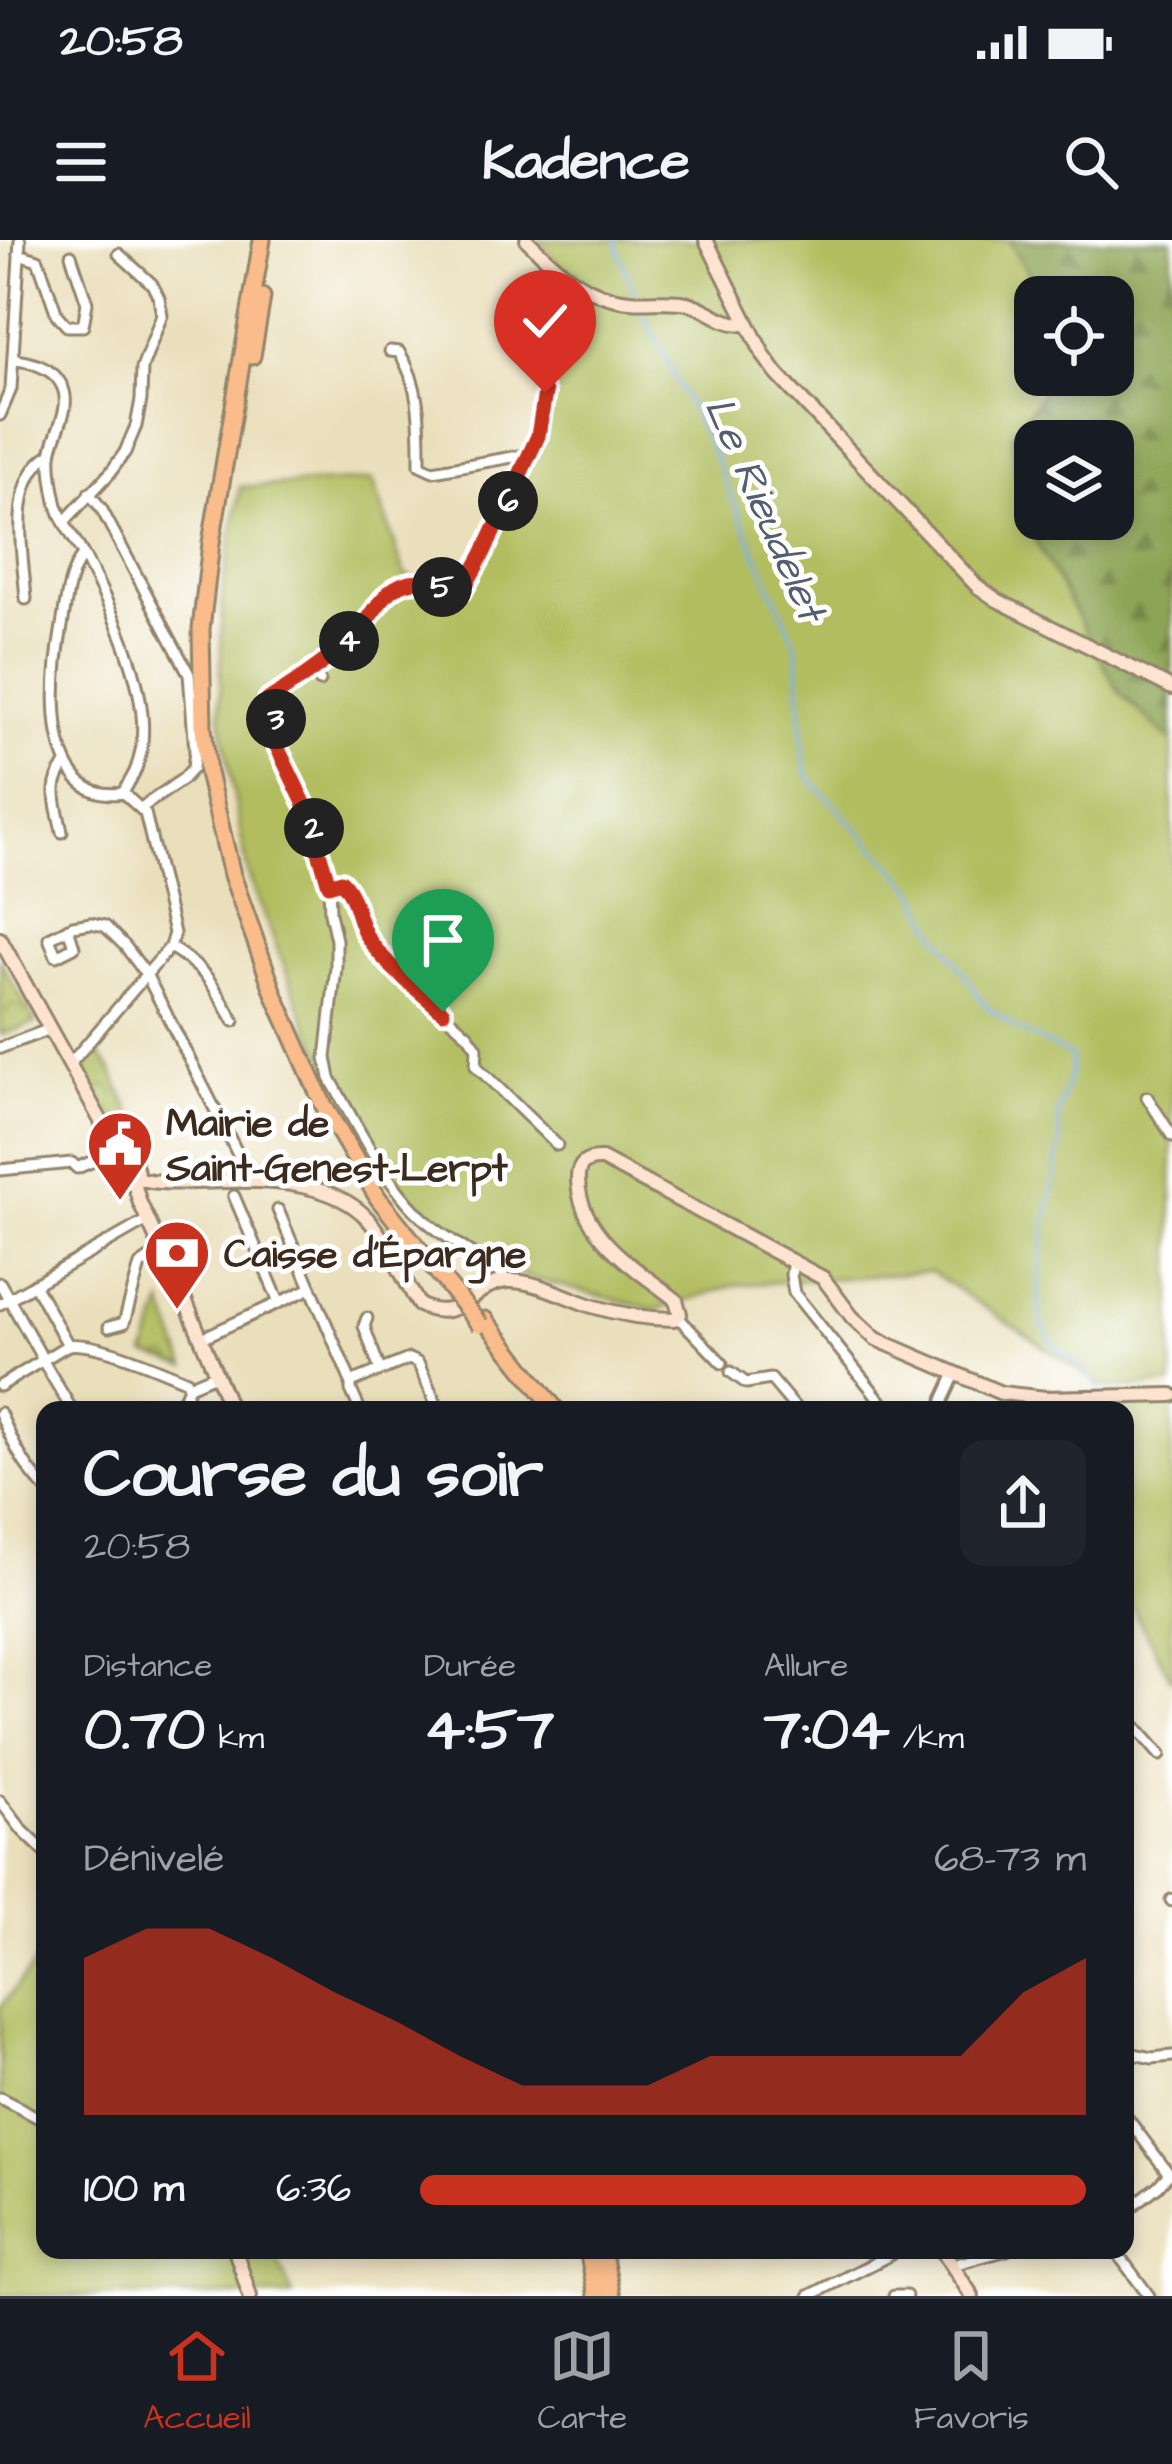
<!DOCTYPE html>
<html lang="fr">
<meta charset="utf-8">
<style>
body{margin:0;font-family:"Architects Daughter",sans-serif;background:#20242c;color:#f1f3f6;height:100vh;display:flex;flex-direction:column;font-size:45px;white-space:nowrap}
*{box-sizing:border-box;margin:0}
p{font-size:39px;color:#9ea1a6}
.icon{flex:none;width:66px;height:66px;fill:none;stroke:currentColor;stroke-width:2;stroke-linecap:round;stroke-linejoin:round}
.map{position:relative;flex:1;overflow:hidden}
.details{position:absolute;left:36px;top:1161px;width:1098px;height:858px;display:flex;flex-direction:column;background:#171b24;border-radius:24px;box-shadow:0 6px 18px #0003}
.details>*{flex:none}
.controls{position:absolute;left:1014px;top:36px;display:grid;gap:24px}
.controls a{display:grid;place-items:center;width:120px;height:120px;border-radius:24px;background:#171b24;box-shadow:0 6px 18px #0003;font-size:60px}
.pin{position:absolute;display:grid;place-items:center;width:102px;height:102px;color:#fff;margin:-123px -51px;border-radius:50% 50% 50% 0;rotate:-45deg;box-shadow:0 0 12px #0007}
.pin .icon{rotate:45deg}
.km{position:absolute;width:60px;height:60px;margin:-30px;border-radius:50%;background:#222;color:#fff;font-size:33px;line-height:60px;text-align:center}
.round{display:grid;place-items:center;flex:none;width:126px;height:126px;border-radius:24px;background:#20242c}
.overview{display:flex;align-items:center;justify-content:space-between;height:204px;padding:0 48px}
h1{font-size:66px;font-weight:700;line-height:90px}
.metrics{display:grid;grid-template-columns:repeat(3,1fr);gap:18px;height:204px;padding:12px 48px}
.metrics div{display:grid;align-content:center}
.metrics b{font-size:60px;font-weight:700}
.metrics small{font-size:33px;font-weight:400}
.metrics p{font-size:33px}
.chart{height:336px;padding:24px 48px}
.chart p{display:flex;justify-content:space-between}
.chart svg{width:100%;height:216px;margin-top:12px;fill:#c8321e;opacity:.7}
ul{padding:0 48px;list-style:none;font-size:39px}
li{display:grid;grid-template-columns:192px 144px 1fr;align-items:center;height:90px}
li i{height:30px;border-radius:15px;background:#c8321e}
.status{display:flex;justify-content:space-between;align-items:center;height:84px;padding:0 60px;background:#171b24;direction:ltr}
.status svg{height:33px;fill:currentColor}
header{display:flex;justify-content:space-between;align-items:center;height:156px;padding:0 48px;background:#171b24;font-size:54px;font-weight:700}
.menu{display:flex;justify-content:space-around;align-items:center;height:168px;border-top:3px solid #363941;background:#171b24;font-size:33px;color:#9ea1a6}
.menu a{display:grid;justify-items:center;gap:6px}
.menu .on{color:#c8321e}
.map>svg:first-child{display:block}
.green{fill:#b1bd5e;stroke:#76743e;stroke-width:3}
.forest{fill:url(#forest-firs);stroke:#64673a;stroke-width:3;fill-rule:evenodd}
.park{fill:url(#park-crowns);stroke:#76743e;stroke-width:3}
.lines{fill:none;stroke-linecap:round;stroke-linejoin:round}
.stream{stroke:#79ade6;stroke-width:3}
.street-casing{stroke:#92846c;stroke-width:15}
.secondary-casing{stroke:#92846c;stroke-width:18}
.highway-casing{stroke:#92846c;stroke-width:21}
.street{stroke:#fff;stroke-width:9}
.secondary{stroke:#fde4d0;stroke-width:12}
.highway{stroke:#f9bc8a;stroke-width:15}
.highway-bridge-casing{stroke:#92846c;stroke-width:21;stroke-linecap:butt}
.highway-bridge{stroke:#f9bc8a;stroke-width:15}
.route-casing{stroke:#fff;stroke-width:24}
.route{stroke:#c8321e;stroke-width:15}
.labels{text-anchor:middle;stroke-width:10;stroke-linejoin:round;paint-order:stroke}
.poi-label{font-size:39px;font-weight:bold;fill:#3b2a1e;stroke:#fff;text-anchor:start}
.water-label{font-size:42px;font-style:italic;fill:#545e6e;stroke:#fff}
</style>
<div class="status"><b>20:58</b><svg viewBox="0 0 49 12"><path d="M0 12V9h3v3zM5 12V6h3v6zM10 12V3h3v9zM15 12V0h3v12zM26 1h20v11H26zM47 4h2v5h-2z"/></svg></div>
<header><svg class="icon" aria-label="menu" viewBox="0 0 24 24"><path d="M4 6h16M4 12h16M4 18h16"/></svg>Kadence<svg class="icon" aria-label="search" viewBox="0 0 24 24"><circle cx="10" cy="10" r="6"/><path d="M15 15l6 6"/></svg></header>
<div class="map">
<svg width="1172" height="2056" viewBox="0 0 1172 2056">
<defs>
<pattern id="forest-firs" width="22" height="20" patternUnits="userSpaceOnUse" patternTransform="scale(3)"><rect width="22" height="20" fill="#8ca455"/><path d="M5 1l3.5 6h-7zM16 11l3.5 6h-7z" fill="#748646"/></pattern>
<pattern id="park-crowns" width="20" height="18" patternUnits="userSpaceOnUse" patternTransform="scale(3)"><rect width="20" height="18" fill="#b1bd5e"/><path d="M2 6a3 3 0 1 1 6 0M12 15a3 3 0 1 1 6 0" fill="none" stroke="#919a4d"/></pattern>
</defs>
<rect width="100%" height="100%" fill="#fff"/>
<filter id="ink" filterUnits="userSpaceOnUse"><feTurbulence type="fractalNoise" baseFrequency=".00833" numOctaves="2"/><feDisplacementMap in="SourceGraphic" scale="24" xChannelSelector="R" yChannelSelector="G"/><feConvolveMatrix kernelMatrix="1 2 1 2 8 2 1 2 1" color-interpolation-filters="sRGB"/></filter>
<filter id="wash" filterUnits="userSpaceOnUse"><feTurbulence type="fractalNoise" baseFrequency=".004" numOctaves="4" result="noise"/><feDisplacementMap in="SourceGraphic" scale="48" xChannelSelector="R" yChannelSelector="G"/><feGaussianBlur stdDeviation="2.7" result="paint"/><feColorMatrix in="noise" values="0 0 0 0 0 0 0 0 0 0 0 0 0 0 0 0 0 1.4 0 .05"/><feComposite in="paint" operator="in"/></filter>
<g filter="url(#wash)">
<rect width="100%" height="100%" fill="#eadfbb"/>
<g class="green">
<polygon points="538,0 1009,0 1043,57 1035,57 1035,135 1051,135 1050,141 1012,195 1020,272 1119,451 1172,501 1172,1144 1108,1149 931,1032 735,1045 656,1070 526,1037 437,984 398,944 354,873 309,789 248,634 220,477 222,351 240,247 373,240 405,335 462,352 539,194 565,32"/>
<polygon points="1172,1163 1172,1441 1125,1354 1125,1170 1102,1170 1103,1166"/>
<polygon points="45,1710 45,2010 273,2010 293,2056 0,2056 0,1768"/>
</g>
<path class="forest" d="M1009 0H1172V501L1119 452 1020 272 1012 195 1050 141 1051 135H1113V57H1043ZM1035 201H1113V279H1035Z"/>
<g class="park">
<polygon points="0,720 36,783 0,795"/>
<polygon points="97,811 111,830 138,887 118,892 106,865 101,862 81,827"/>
<polygon points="163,1064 186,1127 145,1115"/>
</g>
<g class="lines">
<g class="stream">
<polyline points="617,0 618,10 635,55"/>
<path d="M638 64 710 207 797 407 804 522 809 538 916 651 932 685 986 766 1014 787 1071 816C1072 840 1064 849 1059 870 1056 881 1061 894 1059 907 1054 946 1027 1058 1045 1091 1058 1115 1088 1127 1101 1152"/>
<polyline points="1102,1161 1122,1162"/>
</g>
</g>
</g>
<g filter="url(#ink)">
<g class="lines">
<g class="street-casing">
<g id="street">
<polyline points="19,14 38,20 57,75 67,86 83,86 87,63 71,15"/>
<path d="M390 111 399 112C421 145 420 186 420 225L433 231 530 214"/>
<path d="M14 120C30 121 53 128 61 144 74 167 54 191 51 215 50 229 53 247 56 261 60 281 76 300 85 318 114 373 160 467 136 529 133 537 127 545 123 553"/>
<polyline points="0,175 11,149 20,0"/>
<polyline points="89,253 101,268 189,434 195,511 193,528 183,539 141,568"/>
<polyline points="64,282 110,233 125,212 136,186 141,160 142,128 162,75 159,58 152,44 119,14"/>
<path d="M83 315C68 334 66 363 62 386 53 437 40 565 123 553"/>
<path d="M26 359C23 316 7 238 51 214"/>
<path d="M314 430 269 460 277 482 270 492 305 565 329 645 330 673 336 700V727L326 818 330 838C355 883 386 945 424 979 450 1003 482 1016 507 1040"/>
<polyline points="320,441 314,430 355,395 387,352 408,342 426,341 447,349 463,350 471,338 538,195 555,58 562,32"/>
<path d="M62 592C57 564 47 547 66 524"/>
<path d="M329 645 341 641C358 656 357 683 371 701 398 736 435 765 468 795L477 808 476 826 557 905"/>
<polyline points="68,688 74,707 56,716 49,698 73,686 91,683 105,686 125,706 146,734 251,940"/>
<path d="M170 707C208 731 212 743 234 781"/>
<polyline points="0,808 50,789"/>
<polyline points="70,824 170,707 174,693 145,573 123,553"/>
<polyline points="1147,857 1172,896"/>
<polyline points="0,930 72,923 77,928 105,916"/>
<polyline points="234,956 279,1062"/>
<polyline points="278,970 351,1142 351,1150 360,1170"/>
<polyline points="793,1021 791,1035 794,1053 888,1170"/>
<polyline points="0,1043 41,1116"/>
<polyline points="0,1064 149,979"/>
<polyline points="678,1077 722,1123"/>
<polyline points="367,1078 364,1086 380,1130"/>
<polyline points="109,1087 124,1083 140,1025 162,1010"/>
<polyline points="202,1098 311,1048"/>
<path d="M68 1105C96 1101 159 1129 187 1141L189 1146 217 1134"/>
<polyline points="43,1121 72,1170"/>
<polyline points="731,1132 746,1143 771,1139 797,1170"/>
<polyline points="351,1142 409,1119 418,1123 439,1170"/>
<polyline points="0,1146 68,1105 34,1044"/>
<polyline points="166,1170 184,1159 189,1146"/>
<polyline points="943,1170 943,1160 955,1134"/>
<path d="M0 1173C12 1201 23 1226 45 1248"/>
<polyline points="1125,1475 1160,1515"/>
<polyline points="0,1561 23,1591 45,1612"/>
<polyline points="1171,1660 1172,1661"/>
<polyline points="1125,1812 1152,1818 1172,1816"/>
<polyline points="0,1858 45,1881"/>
<polyline points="1125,1875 1169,1934 1158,1946 1125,1972"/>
<polyline points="1115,2010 1149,2056"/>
<polyline points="953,2025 1007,2010"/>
<polyline points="809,2056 892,2014"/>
<polyline points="894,2056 906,2056"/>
</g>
</g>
<g class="secondary-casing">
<g id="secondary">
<path d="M527 0C556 29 588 58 630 61 649 63 668 59 687 63 711 69 722 86 747 84"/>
<polyline points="706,0 764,116 777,134 977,346 997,360 1172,448"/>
<polyline points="0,699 101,881 108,908"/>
<path d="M113 905C126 906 137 923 137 935L126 943C114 938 105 924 105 911Z"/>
<path d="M136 938C165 946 198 941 228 941 273 940 334 943 367 978 386 999 404 1040 419 1065 463 1087 474 1039 512 1041 539 1042 567 1058 592 1066 618 1074 648 1079 674 1079L680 1074 676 1060C636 1028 580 997 578 940 577 924 587 918 602 919L823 1038 852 1077 876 1099 1001 1153 1046 1158 1172 1155"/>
<polyline points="133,940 140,963 185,1060 231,1170"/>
<polyline points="235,2010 250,2056"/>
<polyline points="942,2010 972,2056"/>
</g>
</g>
<g class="highway-casing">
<g id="highway">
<polyline points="262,0 211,303 201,389 203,488 208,533 232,635 275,756 323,864 378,958 451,1049"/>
<polyline points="252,116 262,57"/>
<polyline points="485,1080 556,1170"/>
<polyline points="588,2010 597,2056"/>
<polyline points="602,2010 612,2056"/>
</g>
</g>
<use href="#street" class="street"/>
<use href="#secondary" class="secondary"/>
<use href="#highway" class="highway"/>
<g class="highway-bridge-casing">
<polyline id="highway-bridge" points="451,1049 480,1085"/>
</g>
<use href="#highway-bridge" class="highway-bridge"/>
</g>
</g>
<g class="lines" filter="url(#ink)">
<g class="route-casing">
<path id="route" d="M443 772C418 749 384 725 366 695 356 677 356 655 341 641L329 645 305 565 270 492 277 482 268 460C298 441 328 421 354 397 372 379 380 351 406 343 425 337 444 349 463 350L483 314 538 196 545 153"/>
</g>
<use href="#route" class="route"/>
</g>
<defs>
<g id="civic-pin" transform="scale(3.45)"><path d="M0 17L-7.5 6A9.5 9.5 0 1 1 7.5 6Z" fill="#c8321e" stroke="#fff"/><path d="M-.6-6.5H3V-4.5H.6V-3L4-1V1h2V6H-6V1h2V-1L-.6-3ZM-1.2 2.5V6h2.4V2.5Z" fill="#fff"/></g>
<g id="bank-pin" transform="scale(3.45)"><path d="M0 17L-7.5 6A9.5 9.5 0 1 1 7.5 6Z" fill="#c8321e" stroke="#fff"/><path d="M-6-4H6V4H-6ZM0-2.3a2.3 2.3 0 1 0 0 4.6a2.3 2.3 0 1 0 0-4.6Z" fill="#fff"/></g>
</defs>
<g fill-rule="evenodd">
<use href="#civic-pin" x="120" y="904"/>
<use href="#bank-pin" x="177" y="1013"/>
</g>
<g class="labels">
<g class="poi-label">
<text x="166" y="896">Mairie de<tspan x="166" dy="45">Saint-Genest-Lerpt</tspan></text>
<text x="224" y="1027">Caisse d'Épargne</text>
</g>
<g class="water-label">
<text transform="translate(767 268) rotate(66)" y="15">Le Rieudelet</text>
</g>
</g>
</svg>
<div class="controls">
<a><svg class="icon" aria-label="locate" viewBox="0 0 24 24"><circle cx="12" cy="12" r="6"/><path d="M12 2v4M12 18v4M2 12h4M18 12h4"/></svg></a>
<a><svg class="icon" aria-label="layers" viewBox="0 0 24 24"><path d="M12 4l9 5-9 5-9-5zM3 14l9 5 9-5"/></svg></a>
</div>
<div class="pin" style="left:443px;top:772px;background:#1e9e55"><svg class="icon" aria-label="arrive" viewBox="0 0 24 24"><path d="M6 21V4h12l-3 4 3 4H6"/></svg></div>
<div class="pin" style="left:545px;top:153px;background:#d93025"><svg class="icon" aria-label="check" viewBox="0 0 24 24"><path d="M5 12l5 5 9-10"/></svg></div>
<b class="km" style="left:314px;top:588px">2</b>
<b class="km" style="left:276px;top:479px">3</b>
<b class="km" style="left:349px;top:401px">4</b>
<b class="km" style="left:442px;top:347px">5</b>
<b class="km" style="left:508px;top:261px">6</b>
<section class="details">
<div class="overview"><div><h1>Course du soir</h1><p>20:58</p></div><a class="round"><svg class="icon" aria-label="share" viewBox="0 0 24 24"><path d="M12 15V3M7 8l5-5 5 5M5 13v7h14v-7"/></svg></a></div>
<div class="metrics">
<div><p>Distance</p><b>0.70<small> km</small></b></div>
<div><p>Durée</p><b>4:57</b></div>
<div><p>Allure</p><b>7:04<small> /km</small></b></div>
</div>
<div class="chart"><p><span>Dénivelé</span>68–73 m</p>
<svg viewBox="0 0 160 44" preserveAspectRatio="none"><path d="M0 44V12L10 6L20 6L30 12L40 19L50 25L60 32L70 38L80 38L90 38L100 32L110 32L120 32L130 32L140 32L150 19L160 12V44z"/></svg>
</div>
<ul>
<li><b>100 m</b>6:36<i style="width:100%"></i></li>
</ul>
</section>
</div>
<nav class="menu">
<a class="on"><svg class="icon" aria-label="home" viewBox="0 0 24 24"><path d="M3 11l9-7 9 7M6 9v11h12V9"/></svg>Accueil</a>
<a><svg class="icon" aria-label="map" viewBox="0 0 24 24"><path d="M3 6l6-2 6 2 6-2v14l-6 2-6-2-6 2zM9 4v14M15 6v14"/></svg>Carte</a>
<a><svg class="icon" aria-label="saved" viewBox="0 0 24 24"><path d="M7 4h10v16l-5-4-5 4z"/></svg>Favoris</a>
</nav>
